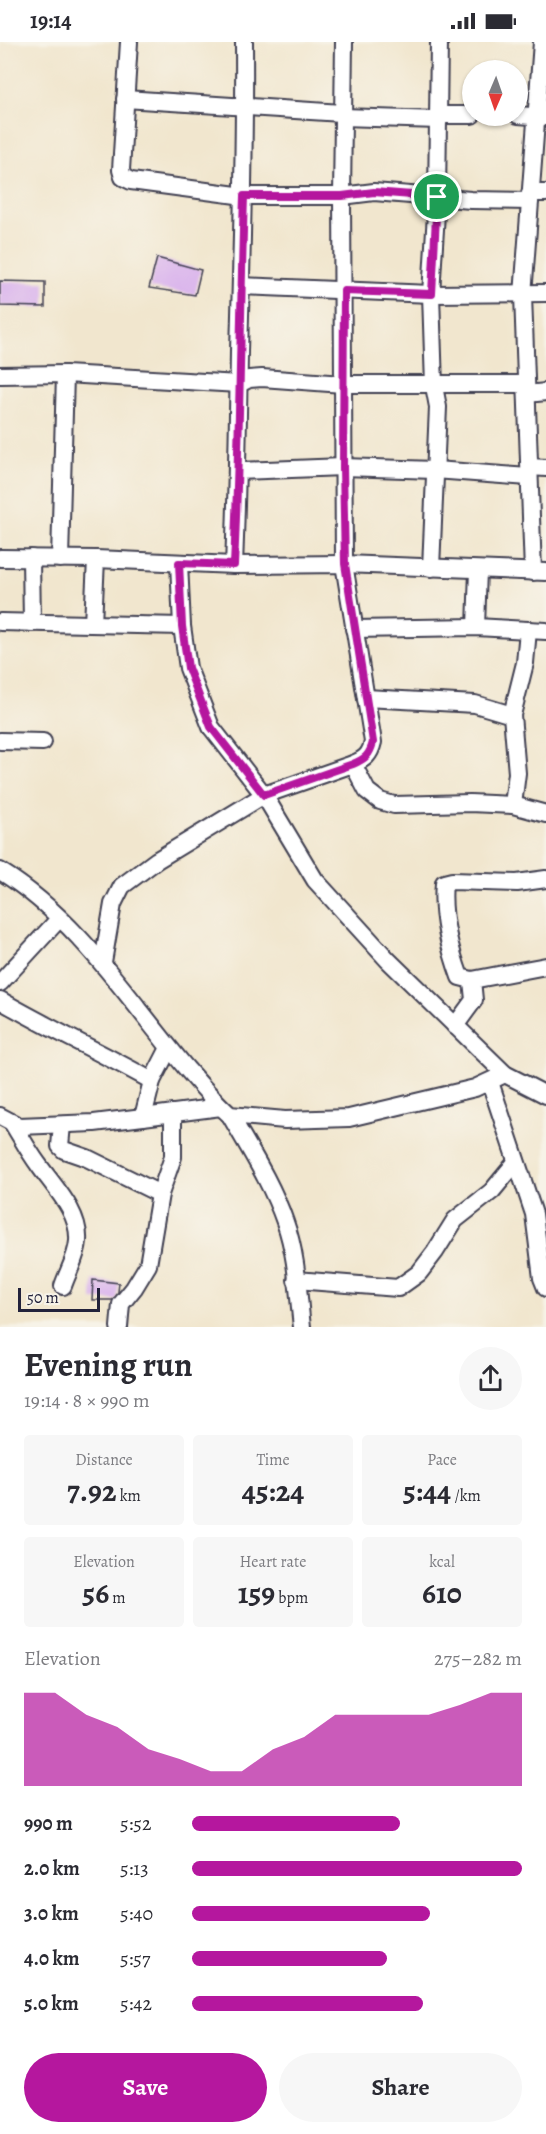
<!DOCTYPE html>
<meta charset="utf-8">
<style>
body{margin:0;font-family:Alegreya,serif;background:#f7f7f7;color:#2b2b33;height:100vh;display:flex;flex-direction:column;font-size:22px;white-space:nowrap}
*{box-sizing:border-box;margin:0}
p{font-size:20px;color:#7c7c81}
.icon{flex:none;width:33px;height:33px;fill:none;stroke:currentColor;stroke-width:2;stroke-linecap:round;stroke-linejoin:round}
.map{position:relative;height:1285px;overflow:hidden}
.panel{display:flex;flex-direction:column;background:#fff;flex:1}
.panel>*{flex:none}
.needle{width:39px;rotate:182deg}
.controls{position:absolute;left:462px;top:18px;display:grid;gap:12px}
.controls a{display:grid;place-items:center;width:66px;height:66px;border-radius:50%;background:#fff;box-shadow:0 2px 4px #0004;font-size:30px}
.scale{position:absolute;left:18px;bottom:15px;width:82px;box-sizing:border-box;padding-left:6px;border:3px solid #22223b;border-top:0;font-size:16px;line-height:21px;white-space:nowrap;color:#22223b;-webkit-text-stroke:4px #f7f3e8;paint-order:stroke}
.pin{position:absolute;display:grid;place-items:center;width:51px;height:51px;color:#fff;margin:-26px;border:3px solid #fff;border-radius:50%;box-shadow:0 2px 6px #0007}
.round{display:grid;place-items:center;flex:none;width:63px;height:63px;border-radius:32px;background:#f7f7f7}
.headline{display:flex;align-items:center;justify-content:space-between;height:102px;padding:0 24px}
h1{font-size:33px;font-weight:700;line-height:45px}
.stats{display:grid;grid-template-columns:repeat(3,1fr);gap:9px;height:102px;padding:6px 24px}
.stats div{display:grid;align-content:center;border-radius:6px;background:#f7f7f7;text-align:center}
.stats b{font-size:30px;font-weight:700}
.stats small{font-size:16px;font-weight:400}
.stats p{font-size:16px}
.chart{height:168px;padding:12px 24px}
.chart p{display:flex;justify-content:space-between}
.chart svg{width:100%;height:108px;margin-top:6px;fill:#b5179e;opacity:.7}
.primary-button{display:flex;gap:12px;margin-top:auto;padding:12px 24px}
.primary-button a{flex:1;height:69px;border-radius:36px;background:#b5179e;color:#fff;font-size:24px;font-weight:700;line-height:69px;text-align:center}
.primary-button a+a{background:#f7f7f7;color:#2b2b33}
ul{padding:0 24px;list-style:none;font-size:20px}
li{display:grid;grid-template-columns:96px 72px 1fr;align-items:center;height:45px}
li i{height:15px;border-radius:8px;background:#b5179e}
.status{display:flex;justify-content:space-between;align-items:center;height:42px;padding:0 30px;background:#fff;direction:ltr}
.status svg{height:16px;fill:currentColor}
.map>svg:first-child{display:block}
.building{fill:#d7aded}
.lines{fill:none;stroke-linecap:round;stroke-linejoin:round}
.minor-casing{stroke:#413f51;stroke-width:20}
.minor{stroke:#fff;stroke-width:16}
.route-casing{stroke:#fff;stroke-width:12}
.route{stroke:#b5179e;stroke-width:8}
</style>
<div class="status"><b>19:14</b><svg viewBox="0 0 49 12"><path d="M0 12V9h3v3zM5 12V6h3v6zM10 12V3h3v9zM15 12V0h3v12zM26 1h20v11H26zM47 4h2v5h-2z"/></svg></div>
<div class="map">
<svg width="546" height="1285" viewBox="0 0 546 1285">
<rect width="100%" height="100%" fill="#f7f3e8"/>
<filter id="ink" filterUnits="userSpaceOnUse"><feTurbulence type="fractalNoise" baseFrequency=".0167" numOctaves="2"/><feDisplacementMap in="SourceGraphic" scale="12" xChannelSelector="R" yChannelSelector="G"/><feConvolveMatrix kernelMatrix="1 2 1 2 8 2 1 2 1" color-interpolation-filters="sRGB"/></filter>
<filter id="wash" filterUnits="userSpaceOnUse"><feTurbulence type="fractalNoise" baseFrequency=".008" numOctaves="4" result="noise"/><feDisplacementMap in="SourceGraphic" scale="24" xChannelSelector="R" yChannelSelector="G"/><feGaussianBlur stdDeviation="1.35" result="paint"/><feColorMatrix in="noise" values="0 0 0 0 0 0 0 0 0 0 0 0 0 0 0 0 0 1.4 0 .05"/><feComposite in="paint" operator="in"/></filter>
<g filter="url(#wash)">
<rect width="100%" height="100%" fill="#f1e6ce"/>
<g id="blocks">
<g class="building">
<polygon points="157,216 201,228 195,253 149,246"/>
<polygon points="0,239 45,240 45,265 0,264"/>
<polygon points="93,1238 119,1241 117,1258 92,1258"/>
</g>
</g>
</g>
<g filter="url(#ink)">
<use href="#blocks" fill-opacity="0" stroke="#413f51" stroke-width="1.5"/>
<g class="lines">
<g class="minor-casing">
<g id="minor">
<polyline points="129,0 121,128 123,135 131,139 244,154 342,154 374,150 471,158 530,159"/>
<polyline points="125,57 342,71"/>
<polyline points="439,73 472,73"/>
<polyline points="518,73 545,75"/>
<polyline points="342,75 439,78"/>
<polyline points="530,151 546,151"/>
<polyline points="241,244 431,252 546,251"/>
<polyline points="0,333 65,332 239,342 249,337 262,336 343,342 526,342"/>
<polyline points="527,352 546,350"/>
<polyline points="530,425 546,426"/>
<polyline points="238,429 343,425 435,428 529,435"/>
<polyline points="0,516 96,517 234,523 344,522 546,530"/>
<polyline points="31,516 32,581"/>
<polyline points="60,517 65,332"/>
<polyline points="179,521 182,584 188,626 211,685 264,753 315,838 388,918 505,1032 546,1053"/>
<path d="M234 523C237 451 238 380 239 309 242 206 245 103 244 0"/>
<polyline points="431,526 438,365 434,344 431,252 437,155 439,0"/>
<polyline points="533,530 523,253 542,0"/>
<polyline points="0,580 182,584"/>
<polyline points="93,582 96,517"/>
<polyline points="476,585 478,528"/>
<polyline points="354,587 476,585 546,589"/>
<polyline points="366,656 475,662 512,673"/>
<polyline points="0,699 43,700"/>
<polyline points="353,722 367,749 380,759 394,763 470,761 513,763 517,731 512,673 525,621 528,588"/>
<polyline points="513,763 546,772"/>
<path d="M0 829C77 876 129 958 186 1026 200 1042 214 1059 230 1073L285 1078 349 1076 475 1046 505 1032"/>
<path d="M546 837 517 841 452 839 444 841C441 872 449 905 460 935L472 938 546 924"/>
<path d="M103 920 113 862 122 844 157 818 264 753 353 722C365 717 370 713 373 700L344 522 342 154 344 0"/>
<polyline points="0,941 59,877"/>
<path d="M0 958C50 987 102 1011 152 1039"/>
<polyline points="455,984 474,958 472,938"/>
<polyline points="490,1040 534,1172 542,1236 546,1246"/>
<path d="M230 1073C250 1108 272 1142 285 1180 297 1213 298 1251 302 1285"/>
<polyline points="0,1074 19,1084 94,1081 143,1075 152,1039 169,1006"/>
<polyline points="143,1075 221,1065"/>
<path d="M13 1082C21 1095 29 1110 38 1122 53 1144 80 1170 78 1199 77 1215 68 1229 63 1244"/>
<polyline points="62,1083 60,1104 64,1108 87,1116 160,1152"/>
<polyline points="296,1238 398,1246 419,1231 435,1210 455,1178 492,1149 516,1120"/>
<polyline points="119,1285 121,1262 134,1246 148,1223 160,1152 173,1115 173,1071"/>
</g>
</g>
<use href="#minor" class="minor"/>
</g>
</g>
<g class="lines" filter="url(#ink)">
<g class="route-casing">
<path id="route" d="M374 150 437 155 432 252 344 249 343 425 345 522 373 700C370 713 365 717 353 722L264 753 211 685 188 626 182 584 179 521 234 523C240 400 240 277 244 154H342Z"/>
</g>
<use href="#route" class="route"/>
</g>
</svg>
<div class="controls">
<a><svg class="needle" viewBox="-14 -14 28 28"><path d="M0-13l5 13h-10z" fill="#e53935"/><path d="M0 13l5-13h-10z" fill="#7c7c81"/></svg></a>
</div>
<div class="scale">50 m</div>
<div class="pin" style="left:437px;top:155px;background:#1e9e55"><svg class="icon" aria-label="arrive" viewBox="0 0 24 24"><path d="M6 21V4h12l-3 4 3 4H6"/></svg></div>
</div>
<section class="panel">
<div class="headline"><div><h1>Evening run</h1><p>19:14 · 8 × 990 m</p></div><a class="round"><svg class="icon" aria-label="share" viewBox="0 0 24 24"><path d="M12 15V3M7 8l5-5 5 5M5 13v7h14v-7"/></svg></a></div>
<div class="stats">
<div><p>Distance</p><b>7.92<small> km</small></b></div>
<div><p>Time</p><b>45:24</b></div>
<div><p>Pace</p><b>5:44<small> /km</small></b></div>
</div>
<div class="stats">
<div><p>Elevation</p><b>56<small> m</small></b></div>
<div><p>Heart rate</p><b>159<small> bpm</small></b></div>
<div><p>kcal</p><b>610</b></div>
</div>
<div class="chart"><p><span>Elevation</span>275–282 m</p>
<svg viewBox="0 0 160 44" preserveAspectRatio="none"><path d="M0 44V6L10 6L20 15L30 20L40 29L50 33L60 38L70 38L80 29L90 24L100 15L110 15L120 15L130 15L140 11L150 6L160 6V44z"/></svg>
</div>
<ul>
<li><b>990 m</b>5:52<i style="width:63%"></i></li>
<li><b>2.0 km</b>5:13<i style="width:100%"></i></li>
<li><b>3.0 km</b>5:40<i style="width:72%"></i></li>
<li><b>4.0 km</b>5:57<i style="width:59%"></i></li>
<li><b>5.0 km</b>5:42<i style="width:70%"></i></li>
</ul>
<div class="primary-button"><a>Save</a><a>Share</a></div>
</section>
